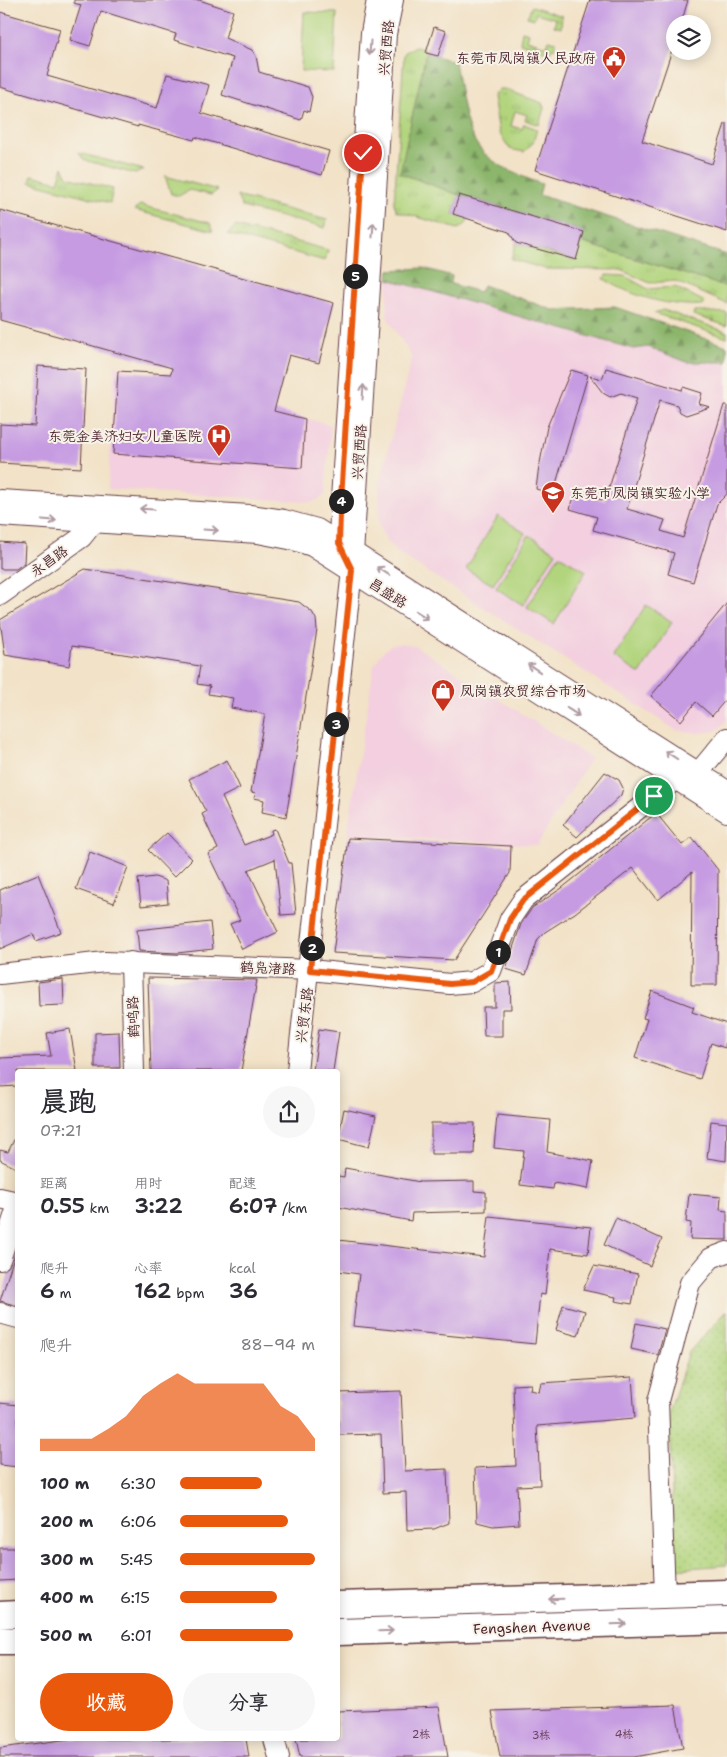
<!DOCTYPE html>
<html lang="zh">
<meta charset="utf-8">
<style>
body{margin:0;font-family:"Shantell Sans","LXGW WenKai TC",sans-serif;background:#f7f7f7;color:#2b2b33;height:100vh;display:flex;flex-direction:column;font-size:19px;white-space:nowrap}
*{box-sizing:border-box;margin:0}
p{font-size:16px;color:#7c7c81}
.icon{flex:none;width:28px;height:28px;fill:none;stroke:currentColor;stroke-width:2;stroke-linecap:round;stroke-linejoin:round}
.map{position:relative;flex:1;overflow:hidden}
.drawer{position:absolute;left:15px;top:1069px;width:325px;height:672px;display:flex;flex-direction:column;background:#fff;border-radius:5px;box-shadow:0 2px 12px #0003}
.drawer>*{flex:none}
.controls{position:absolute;left:666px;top:15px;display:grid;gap:10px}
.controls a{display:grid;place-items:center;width:45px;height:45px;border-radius:50%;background:#fff;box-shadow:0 2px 12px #0003;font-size:25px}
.pin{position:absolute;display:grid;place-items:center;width:42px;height:42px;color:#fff;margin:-21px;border:2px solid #fff;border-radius:50%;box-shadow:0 1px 5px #0007}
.km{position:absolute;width:25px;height:25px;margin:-12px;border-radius:50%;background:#222;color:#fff;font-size:14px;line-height:25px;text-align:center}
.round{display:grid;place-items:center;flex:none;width:52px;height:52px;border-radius:26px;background:#f7f7f7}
.overview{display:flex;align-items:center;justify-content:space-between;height:85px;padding:0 25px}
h1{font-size:28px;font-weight:600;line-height:38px}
.figures{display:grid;grid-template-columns:repeat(3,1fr);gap:8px;height:85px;padding:5px 25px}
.figures div{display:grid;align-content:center}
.figures b{font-size:21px;font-weight:600}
.figures small{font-size:14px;font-weight:400}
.figures p{font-size:14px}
.chart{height:140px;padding:10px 25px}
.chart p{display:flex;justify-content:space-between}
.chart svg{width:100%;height:90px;margin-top:5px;fill:#ea580c;opacity:.7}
.button{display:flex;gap:10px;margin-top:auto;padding:10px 25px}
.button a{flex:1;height:58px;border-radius:30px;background:#ea580c;color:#fff;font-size:20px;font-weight:600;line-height:58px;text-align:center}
.button a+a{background:#f7f7f7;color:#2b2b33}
ul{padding:0 25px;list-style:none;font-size:16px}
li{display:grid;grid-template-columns:80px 60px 1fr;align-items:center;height:38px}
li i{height:12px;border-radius:6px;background:#ea580c}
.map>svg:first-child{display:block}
.built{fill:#f3cfdf}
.grass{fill:url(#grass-tufts);stroke:#7e7a54}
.forest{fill:url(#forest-firs);stroke:#6b6a4c}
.park{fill:url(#park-dots);stroke:#7e7a54}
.pitch{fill:#b1d47c;stroke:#7e7a54}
.building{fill:#c69be2}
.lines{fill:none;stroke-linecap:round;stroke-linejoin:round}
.minor-casing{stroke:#633c42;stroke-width:22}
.major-casing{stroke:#633c42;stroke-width:29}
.minor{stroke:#fff;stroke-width:20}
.major{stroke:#fff;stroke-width:26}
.oneway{stroke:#ae9aa0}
.route-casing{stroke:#fff;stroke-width:10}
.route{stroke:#ea580c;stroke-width:6}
.labels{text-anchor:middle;stroke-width:4;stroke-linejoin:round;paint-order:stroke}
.number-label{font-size:11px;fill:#693e59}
.street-label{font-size:14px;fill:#4a1f2b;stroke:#f7f3e8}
.poi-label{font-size:14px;fill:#4a1f2b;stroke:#f7f3e8;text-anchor:end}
</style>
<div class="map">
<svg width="727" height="1757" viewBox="0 0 727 1757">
<defs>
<pattern id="grass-tufts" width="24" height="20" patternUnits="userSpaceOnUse" patternTransform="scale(1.25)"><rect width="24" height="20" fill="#b1d47c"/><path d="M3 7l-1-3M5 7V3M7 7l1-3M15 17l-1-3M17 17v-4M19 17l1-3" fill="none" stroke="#9ab66b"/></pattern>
<pattern id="forest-firs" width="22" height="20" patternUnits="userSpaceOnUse" patternTransform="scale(1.25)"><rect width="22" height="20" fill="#8cb66c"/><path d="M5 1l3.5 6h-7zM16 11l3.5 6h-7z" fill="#749359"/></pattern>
<pattern id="park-dots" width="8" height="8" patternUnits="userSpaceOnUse" patternTransform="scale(1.25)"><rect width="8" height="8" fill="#b1d47c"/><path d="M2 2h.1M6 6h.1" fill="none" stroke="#9ab66b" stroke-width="1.8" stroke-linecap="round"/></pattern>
</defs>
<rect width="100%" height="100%" fill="#f7f3e8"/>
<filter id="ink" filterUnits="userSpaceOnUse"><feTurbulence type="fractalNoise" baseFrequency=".02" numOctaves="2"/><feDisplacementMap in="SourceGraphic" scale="10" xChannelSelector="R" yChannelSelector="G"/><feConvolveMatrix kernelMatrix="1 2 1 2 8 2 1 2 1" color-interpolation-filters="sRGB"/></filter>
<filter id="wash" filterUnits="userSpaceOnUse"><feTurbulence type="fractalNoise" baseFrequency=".0096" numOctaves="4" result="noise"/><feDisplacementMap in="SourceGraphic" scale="20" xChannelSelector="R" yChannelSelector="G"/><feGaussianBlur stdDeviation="1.12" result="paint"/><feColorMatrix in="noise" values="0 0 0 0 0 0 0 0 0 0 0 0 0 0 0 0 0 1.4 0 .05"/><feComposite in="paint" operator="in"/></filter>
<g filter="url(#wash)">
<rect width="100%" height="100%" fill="#f2e2c7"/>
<g class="built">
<polygon points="388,279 632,349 648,347 687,362 727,362 727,720 717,731 698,733 676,730 398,553 386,540 379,525 380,482 412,357 387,317"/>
<polygon points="115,365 331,425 325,495 316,501 311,502 108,489"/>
<polygon points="403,643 417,647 591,758 537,845 347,835 374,666 381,654 390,645"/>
</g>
<g class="grass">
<polygon points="532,6 562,16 561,28 554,26 556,19 536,13 534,19 527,17"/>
<polygon points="522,31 529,33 527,40 547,46 549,40 556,42 554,49 551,48 550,53 520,43"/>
<polygon points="416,47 427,50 400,173 459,195 453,214 468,218 466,224 458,229 397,211 394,204 404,54 407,50"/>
<polygon points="499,89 504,89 542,103 544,108 539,125 525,120 527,115 515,111 511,126 522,129 524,124 537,129 533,143 524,152 510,149 499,133 493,96"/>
<polygon points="79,153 144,170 135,174 84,160"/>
<polygon points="63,167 68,177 113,189 110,203 30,182 32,175 58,182"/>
<polygon points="165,176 218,190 211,195 189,190 179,196 171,194"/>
<polygon points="237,196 327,220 325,228 242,207"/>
<polygon points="140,205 210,223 213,231 134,210"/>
<polygon points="236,226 328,250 325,261 227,234"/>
<polygon points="581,242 727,287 727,304 675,281 650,283 621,270 545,269 511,259 516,243 575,260"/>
<path d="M606 275 625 276 648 289 675 287 705 302 704 305C670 307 633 297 604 279Z"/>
<polygon points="663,310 727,332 727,338 654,313"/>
<polygon points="694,311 727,313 727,326 693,315"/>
</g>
<g class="forest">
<path d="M426 53 455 62C469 137 464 156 542 184L539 195 727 255V287L581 242 584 232 459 195 400 173Z"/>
<polygon points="423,268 452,276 451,284 480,292 483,285 553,310 615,307 727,346 727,362 687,362 648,347 633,349 388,279 389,270"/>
</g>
<polygon class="park" points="727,1311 727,1565 675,1569 669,1413 689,1352"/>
<g class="pitch">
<polygon points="304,12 337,13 334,72 301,71"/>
<polygon points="498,516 525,533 493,585 466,569"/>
<polygon points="529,535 556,552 523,605 496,588"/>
<polygon points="559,555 586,571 554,624 527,607"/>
<polygon points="646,605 672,622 640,674 613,657"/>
</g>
<g id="blocks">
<g class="building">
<polygon points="74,0 199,0 233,11 225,38 252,50 256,56 259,72 308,87 312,97 309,112 304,110 301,120 222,95 233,58 174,40 176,34 101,11 90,46 70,40 81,5 74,3"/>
<polygon points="590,0 688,0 681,24 675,24 675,41 642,141 712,164 725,124 727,124 727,232 535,170"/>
<polygon points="0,12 60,29 47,76 157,108 167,74 209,85 201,113 329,151 322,175 195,137 194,140 138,125 138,127 0,87"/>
<polygon points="434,27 446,31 438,56 426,53"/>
<polygon points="459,195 584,232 576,260 516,243 509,232 453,214"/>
<polygon points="0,210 334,303 319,363 289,355 274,411 305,419 302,468 113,454 118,371 171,374 172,368 0,320"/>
<polygon points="38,366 86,369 81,468 0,463 0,424 35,426"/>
<polygon points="606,368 682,390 683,387 702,393 699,404 710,407 686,415 680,412 677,405 660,400 627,509 665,520 661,531 683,538 724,405 727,405 727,494 717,504 693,582 668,574 674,553 593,530 597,517 570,509 576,492 605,501 637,398 621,393 610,397 603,393 590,376 602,379"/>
<polygon points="571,370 588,375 553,494 536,489 538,473 547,427"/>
<polygon points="0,542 25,544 24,563 16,569 0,569"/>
<polygon points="85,569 299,602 312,612 316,619 317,630 286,817 262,812 264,800 254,798 256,793 251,792 265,714 231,708 233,698 208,694 210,686 197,684 200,666 72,646 69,666 5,655 0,620"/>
<polygon points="727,603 727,698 712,716 696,702 681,721 651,696"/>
<polygon points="227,760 240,788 222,797 244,845 272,834 271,830 275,829 289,863 291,863 296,914 281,915 275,859 248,870 278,932 242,949 230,924 240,920 208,854 218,849 202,814 206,812 189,779"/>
<polygon points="605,772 619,780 623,788 621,795 577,837 563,825"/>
<polygon points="656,813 682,845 692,837 718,870 717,985 691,985 692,872 658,900 633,868 575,913 545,932 538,939 526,975 506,969 521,924 532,908 562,888"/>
<polygon points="167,833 192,859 174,877 148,850"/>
<polygon points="348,838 511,846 510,873 454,960 333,953"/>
<polygon points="90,852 128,867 114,903 76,889"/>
<polygon points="38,874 61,932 36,941 33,934 0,949 0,890"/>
<polygon points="155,877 166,881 168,903 141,906 138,879"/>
<polygon points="210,922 213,949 177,953 139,951 137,930"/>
<polygon points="148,978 257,980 241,1071 151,1071"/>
<polygon points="63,979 64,1005 39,1006 38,982"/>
<polygon points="510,982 511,1009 502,1009 502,1036 484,1036 483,1007 495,1007 495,983"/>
<polygon points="652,991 694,1007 692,1012 727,1024 725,1048 711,1043 700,1079 635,1058 647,1019 643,1018"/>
<polygon points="70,1029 77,1071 18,1071 18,1086 0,1087 0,1058 51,1056 47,1033"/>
<polygon points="319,1029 339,1032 333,1071 313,1071"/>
<polygon points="119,1032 120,1068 95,1068 95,1033"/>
<polygon points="344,1109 376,1116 369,1147 338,1139"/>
<polygon points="497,1115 550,1120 547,1152 593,1161 588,1189 554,1183 553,1189 520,1185 524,1151 494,1148"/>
<polygon points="711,1121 727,1123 726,1161 707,1158"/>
<polygon points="431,1123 475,1123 474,1154 431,1154"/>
<polygon points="18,1132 18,1169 0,1160 0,1150 8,1152"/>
<polygon points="345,1168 420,1182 474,1181 474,1191 486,1192 486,1211 412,1213 411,1221 338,1207 338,1176 344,1177"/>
<polygon points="689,1194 721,1197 720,1210 727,1211 727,1240 690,1239 691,1223 686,1222"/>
<polygon points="489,1216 591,1227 588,1254 550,1249 545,1295 540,1294 535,1344 353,1326 359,1274 338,1271 338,1240 484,1257"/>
<polygon points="616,1218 662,1239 650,1266 604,1245"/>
<polygon points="15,1254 18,1254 18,1306 0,1301"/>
<polygon points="594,1266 638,1274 632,1304 615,1301 616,1297 583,1290"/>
<polygon points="563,1305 585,1311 578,1336 556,1330"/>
<polygon points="636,1323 665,1329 658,1355 631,1349"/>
<polygon points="632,1377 635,1418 537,1426 540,1485 517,1486 519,1524 493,1526 477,1522 475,1468 516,1466 513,1385 531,1384 530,1390 539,1392 541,1383"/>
<polygon points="401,1391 405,1471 447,1469 449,1523 434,1529 407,1530 406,1492 383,1493 381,1434 338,1435 338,1393"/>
<polygon points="0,1403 18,1405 18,1467 0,1465"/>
<polygon points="0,1548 18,1548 18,1580 0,1581"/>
<polygon points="675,1705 683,1748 634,1757 500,1757 492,1711"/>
<polygon points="439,1707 448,1757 300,1757 296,1739 338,1739 338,1711"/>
<polygon points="70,1739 246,1739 249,1757 0,1757 0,1748"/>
</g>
</g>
</g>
<g filter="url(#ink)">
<use href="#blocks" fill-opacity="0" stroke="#633c42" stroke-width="1"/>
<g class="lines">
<g class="minor-casing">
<g id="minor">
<polyline points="377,0 371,33 340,515 339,543 352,570 386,34 393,0"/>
<polyline points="0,500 250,515 284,520 317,529 727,791"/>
<polyline points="0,516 258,533 294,540 312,546 727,812"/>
<polyline points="0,595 82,537 94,522"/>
<polyline points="131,962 134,1071"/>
<polyline points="0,974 105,962 310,970 450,984 472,982 491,971 510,919 523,900 676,779 698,773 727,738"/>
<polyline points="297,1071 352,570"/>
<polyline points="0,1198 18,1202"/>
<polyline points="0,1260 18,1204"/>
<polyline points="0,1313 18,1318"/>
<polyline points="665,1596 658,1401 690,1283 711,1258 727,1252"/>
<polyline points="274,1739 279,1757"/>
</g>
</g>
<g class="major-casing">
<g id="major">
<polyline points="338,1605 727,1593"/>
<polyline points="0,1615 18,1614"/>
<polyline points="338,1632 727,1620"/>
<polyline points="0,1641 18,1641"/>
</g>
</g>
<use href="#minor" class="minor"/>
<use href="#major" class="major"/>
</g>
<defs><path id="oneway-shaft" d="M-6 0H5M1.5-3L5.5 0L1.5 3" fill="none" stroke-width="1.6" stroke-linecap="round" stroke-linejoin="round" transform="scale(1.25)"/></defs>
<g class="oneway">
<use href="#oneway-shaft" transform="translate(370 48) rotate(94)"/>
<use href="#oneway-shaft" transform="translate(373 230) rotate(-86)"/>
<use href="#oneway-shaft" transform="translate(363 392) rotate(-86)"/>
<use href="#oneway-shaft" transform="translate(147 509) rotate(-177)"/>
<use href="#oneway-shaft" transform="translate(49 520) rotate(4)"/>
<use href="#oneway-shaft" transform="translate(211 530) rotate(4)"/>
<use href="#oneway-shaft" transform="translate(383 571) rotate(-147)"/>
<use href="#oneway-shaft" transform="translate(422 615) rotate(33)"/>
<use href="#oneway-shaft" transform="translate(534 668) rotate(-147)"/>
<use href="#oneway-shaft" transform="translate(573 712) rotate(33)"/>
<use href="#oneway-shaft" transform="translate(671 755) rotate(-147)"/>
<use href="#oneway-shaft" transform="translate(556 1599) rotate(178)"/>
<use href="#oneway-shaft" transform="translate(619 1624) rotate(-2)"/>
<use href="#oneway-shaft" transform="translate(386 1631) rotate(-2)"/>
</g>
</g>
<g class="lines" filter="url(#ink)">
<g class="route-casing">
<polyline id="route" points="363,153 340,515 339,543 352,570 310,970 450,984 472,982 491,971 510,919 523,900 654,796"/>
</g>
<use href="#route" class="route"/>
</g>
<defs>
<g id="civic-pin" transform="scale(1.25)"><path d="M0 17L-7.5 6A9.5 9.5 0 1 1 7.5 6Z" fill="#c8321e" stroke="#f7f3e8"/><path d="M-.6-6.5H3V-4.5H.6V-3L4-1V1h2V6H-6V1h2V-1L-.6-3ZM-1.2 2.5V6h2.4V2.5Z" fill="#fff"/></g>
<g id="hospital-pin" transform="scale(1.25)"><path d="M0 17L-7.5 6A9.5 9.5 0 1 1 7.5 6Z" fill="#c8321e" stroke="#f7f3e8"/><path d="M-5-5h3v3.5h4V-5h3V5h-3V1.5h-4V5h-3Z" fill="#fff"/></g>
<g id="school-pin" transform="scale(1.25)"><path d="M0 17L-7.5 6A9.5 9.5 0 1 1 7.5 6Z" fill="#c8321e" stroke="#f7f3e8"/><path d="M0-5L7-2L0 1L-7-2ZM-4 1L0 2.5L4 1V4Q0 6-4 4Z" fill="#fff"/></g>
<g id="shop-pin" transform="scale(1.25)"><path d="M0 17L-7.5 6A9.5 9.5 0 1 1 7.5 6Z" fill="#c8321e" stroke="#f7f3e8"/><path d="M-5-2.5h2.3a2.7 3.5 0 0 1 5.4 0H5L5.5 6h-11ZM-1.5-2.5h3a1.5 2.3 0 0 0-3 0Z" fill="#fff"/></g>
</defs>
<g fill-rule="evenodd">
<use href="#civic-pin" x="614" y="58"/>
<use href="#hospital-pin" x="219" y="436"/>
<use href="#school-pin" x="553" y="493"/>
<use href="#shop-pin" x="443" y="691"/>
</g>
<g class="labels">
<g class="number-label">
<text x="421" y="1738">2栋</text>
<text x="624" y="1738">4栋</text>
<text x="541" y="1739">3栋</text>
</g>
<g class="street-label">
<text transform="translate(386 48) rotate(-85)" y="5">兴贸西路</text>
<text transform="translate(359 452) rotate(-86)" y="5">兴贸西路</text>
<text transform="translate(49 561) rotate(-35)" y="5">永昌路</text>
<text transform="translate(388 593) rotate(33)" y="5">昌盛路</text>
<text transform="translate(268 968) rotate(2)" y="5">鹤凫渚路</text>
<text transform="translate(304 1015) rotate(-83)" y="5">兴贸东路</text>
<text transform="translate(133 1017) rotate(-92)" y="5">鹤鸣路</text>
<text transform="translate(532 1627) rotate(-2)" y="5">Fengshen Avenue</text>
</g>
<g class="poi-label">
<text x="596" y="63">东莞市凤岗镇人民政府</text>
<text x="202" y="441">东莞金美济妇女儿童医院</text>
<text x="570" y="498" text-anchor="start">东莞市凤岗镇实验小学</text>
<text x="460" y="696" text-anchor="start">凤岗镇农贸综合市场</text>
</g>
</g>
</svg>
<div class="controls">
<a><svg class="icon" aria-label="layers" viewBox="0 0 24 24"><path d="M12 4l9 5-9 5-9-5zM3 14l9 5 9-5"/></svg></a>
</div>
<div class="pin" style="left:654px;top:796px;background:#1e9e55"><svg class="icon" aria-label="arrive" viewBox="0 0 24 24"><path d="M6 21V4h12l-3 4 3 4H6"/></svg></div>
<div class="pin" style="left:363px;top:153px;background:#d93025"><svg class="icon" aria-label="check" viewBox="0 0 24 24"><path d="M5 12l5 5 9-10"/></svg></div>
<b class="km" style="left:498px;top:952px">1</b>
<b class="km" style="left:312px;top:948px">2</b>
<b class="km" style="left:336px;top:724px">3</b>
<b class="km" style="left:341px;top:501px">4</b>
<b class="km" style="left:355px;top:276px">5</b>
<section class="drawer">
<div class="overview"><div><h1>晨跑</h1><p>07:21</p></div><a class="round"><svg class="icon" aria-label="share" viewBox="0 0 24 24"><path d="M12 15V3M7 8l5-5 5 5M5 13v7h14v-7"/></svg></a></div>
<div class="figures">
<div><p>距离</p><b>0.55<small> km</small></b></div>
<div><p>用时</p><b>3:22</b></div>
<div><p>配速</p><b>6:07<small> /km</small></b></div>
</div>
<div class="figures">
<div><p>爬升</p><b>6<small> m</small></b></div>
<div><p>心率</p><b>162<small> bpm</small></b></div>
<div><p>kcal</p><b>36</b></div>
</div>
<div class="chart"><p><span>爬升</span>88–94 m</p>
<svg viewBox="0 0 160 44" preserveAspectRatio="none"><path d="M0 44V38L10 38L20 38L30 38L40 33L50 27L60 17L70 11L80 6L90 11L100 11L110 11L120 11L130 11L140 22L150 27L160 38V44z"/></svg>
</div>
<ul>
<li><b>100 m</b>6:30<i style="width:61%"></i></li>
<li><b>200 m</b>6:06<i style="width:80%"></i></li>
<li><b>300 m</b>5:45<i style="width:100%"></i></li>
<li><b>400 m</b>6:15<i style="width:72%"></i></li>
<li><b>500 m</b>6:01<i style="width:84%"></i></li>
</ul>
<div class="button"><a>收藏</a><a>分享</a></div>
</section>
</div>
